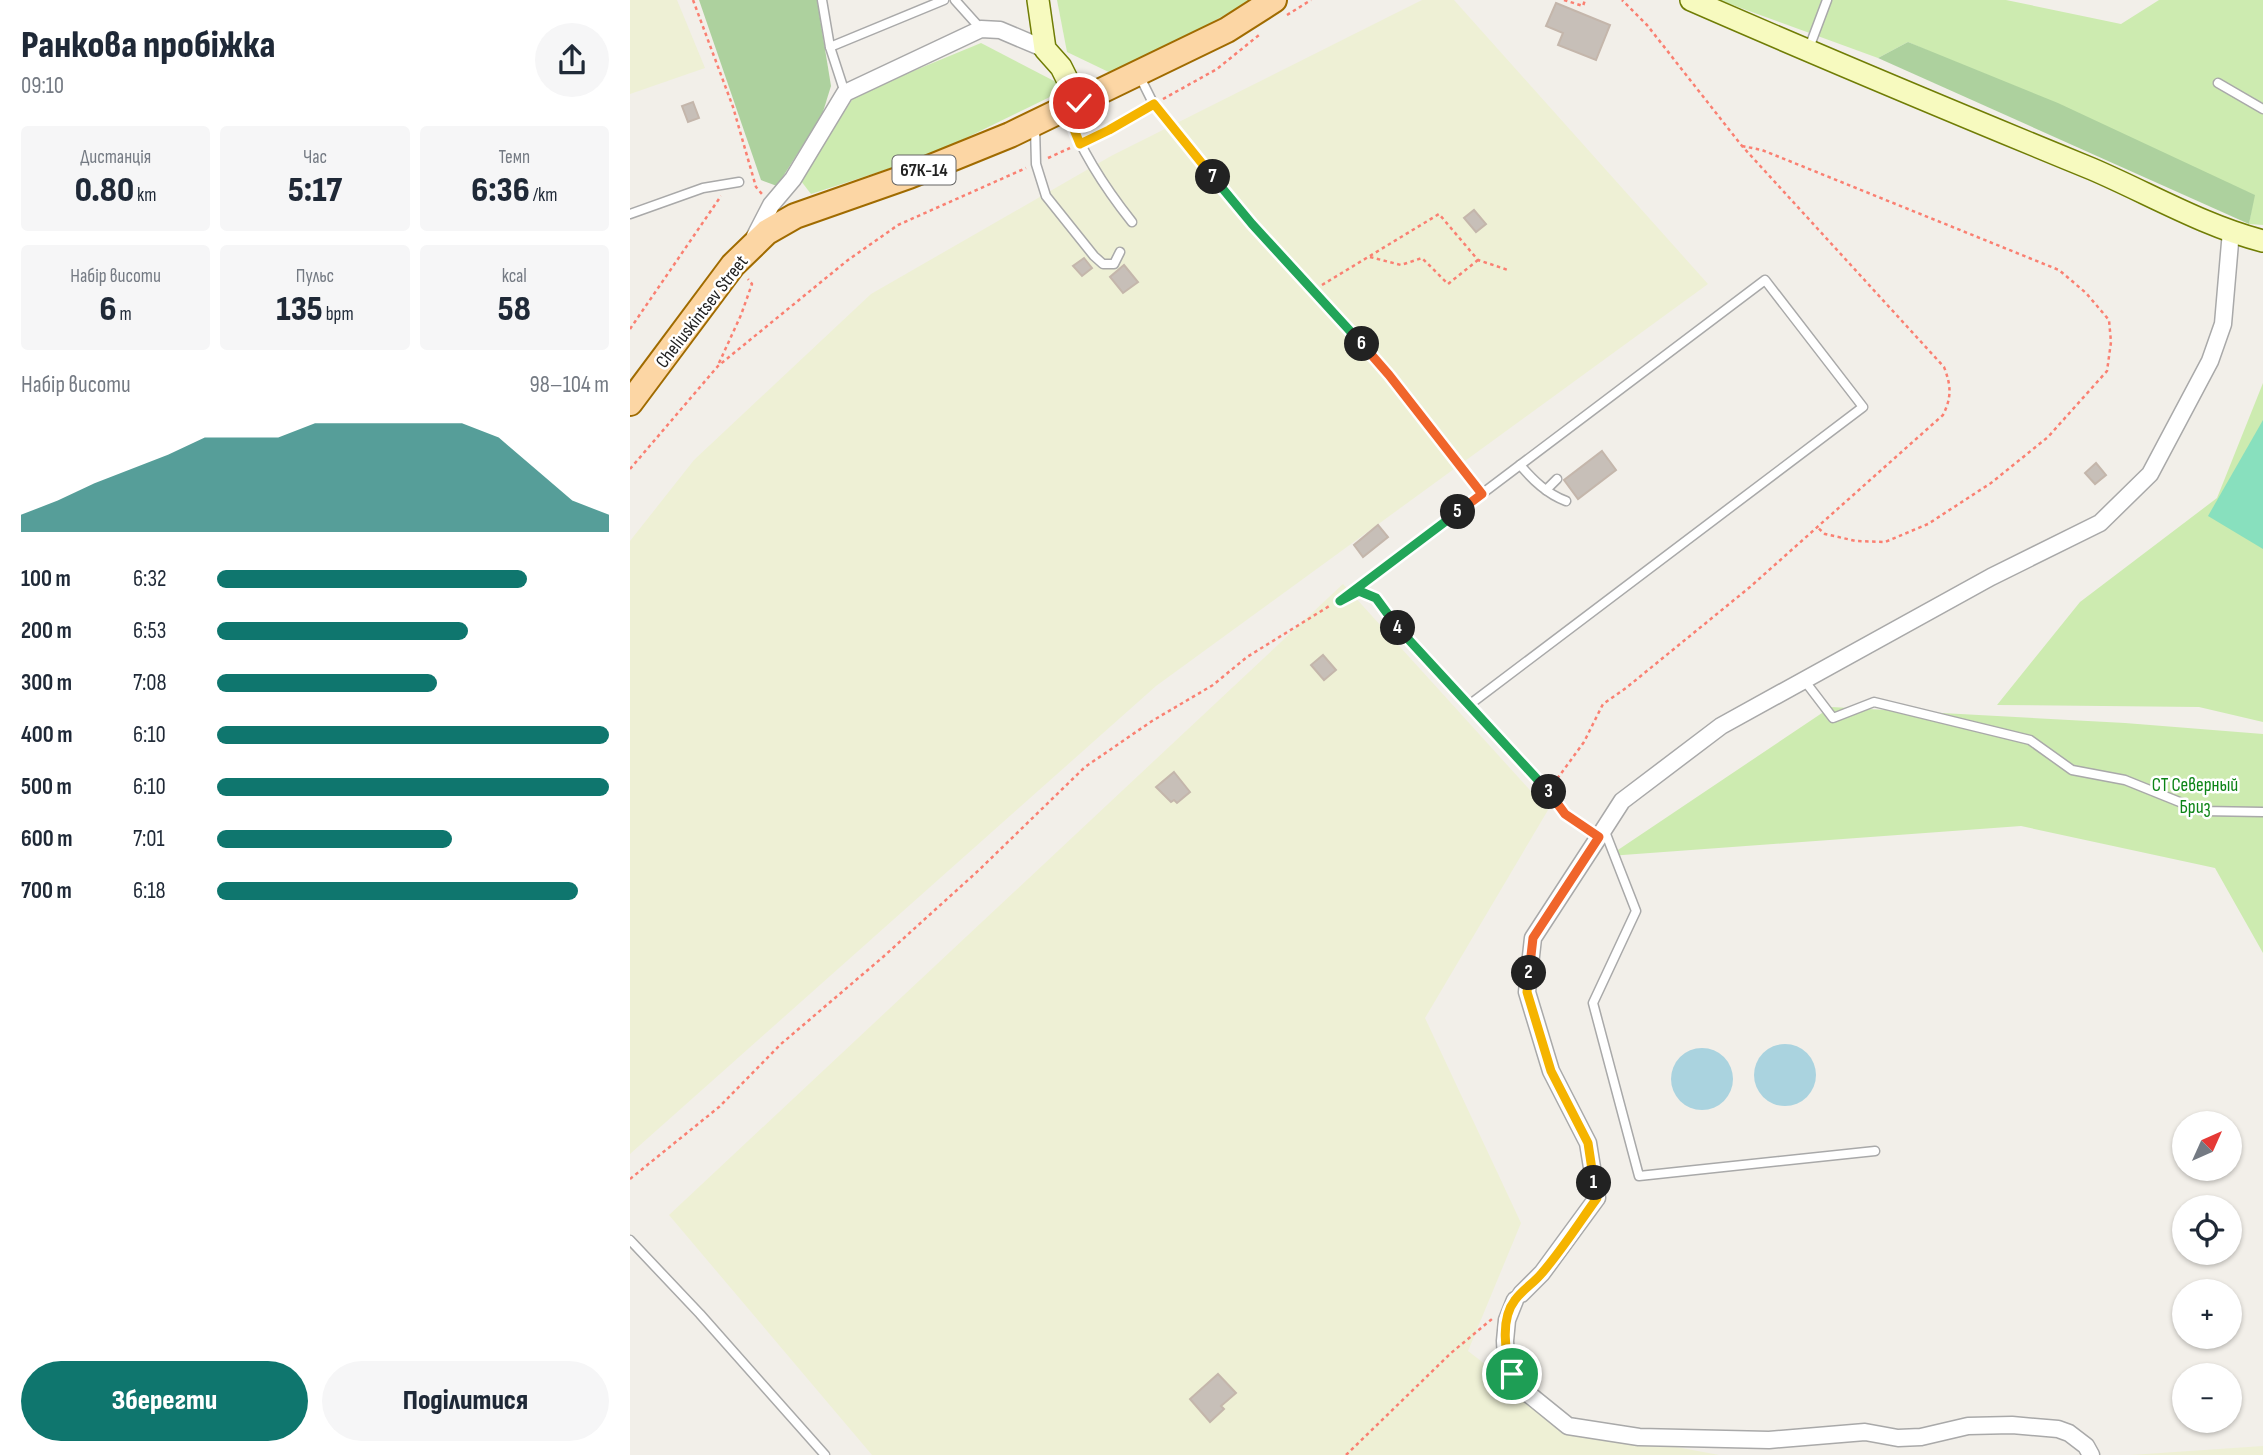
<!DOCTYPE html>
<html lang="uk">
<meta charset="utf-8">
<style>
body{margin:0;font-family:"Sofia Sans Condensed",sans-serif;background:#f6f6f7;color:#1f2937;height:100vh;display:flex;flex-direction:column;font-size:26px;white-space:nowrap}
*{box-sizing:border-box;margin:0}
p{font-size:23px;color:#747a83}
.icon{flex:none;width:38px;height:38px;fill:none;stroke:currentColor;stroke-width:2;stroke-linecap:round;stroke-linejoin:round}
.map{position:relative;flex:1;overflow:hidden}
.drawer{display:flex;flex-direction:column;background:#fff;width:630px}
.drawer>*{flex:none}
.needle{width:46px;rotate:45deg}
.buttons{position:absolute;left:1542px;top:1111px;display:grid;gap:14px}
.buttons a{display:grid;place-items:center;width:70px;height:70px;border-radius:50%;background:#fff;box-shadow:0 2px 5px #0004;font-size:35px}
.pin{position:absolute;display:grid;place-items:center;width:60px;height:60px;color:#fff;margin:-30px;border:4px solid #fff;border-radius:50%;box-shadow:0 2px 7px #0007}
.km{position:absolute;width:35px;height:35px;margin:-18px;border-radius:50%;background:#222;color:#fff;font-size:19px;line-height:35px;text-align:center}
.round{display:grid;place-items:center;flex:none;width:74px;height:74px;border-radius:37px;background:#f6f6f7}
.head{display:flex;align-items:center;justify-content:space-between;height:119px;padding:0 21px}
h1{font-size:38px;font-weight:800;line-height:52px}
.figures{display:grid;grid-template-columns:repeat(3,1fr);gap:10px;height:119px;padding:7px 21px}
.figures div{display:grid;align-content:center;border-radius:7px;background:#f6f6f7;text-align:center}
.figures b{font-size:35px;font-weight:800}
.figures small{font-size:19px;font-weight:400}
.figures p{font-size:19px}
.chart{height:196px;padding:14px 21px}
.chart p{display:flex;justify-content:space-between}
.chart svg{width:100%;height:126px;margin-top:7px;fill:#0f766e;opacity:.7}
.cta{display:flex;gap:14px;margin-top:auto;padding:14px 21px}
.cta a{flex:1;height:80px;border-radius:42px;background:#0f766e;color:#fff;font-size:28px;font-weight:800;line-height:80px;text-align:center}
.cta a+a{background:#f6f6f7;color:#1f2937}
ul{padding:0 21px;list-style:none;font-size:23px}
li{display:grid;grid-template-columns:112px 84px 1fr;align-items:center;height:52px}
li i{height:18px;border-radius:9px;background:#0f766e}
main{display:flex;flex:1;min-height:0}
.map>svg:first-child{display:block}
.farmland{fill:#eef0d5}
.grass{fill:#cdebb0}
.forest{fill:#add19e}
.pitch{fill:#88e0be}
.water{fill:#aad3df}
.building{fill:#c7bfb8;stroke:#c4b6ab;stroke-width:2}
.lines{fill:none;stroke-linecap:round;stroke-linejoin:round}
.lane-casing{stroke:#a9a9a9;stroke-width:11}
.street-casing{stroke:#a9a9a9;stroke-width:19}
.secondary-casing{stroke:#707d05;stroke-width:24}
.primary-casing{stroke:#a06b00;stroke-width:28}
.path{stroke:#fa8072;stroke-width:2.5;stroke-dasharray:3.5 3.5;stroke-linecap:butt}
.lane{stroke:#fff;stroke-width:8}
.street{stroke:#fff;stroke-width:16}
.secondary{stroke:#f7fabf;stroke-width:21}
.primary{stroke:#fcd6a4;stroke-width:24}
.split-1-casing{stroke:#fff;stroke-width:14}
.split-2-casing{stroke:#fff;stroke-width:14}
.split-3-casing{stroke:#fff;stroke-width:14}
.split-4-casing{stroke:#fff;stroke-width:14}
.split-5-casing{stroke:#fff;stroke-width:14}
.split-6-casing{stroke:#fff;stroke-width:14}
.split-7-casing{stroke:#fff;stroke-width:14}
.split-8-casing{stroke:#fff;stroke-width:14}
.split-1{stroke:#f5b400;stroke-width:9}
.split-2{stroke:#f5b400;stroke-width:9}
.split-3{stroke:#f0652b;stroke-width:9}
.split-4{stroke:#22a559;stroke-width:9}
.split-5{stroke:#22a559;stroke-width:9}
.split-6{stroke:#f0652b;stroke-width:9}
.split-7{stroke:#22a559;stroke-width:9}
.split-8{stroke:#f5b400;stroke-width:9}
.labels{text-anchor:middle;stroke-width:5;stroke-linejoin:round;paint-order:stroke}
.shield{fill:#fff;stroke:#646464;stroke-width:2}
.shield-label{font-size:18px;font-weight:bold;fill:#222}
.street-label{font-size:19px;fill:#222;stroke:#fff}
.park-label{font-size:19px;fill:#0c8416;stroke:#fff}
</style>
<main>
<section class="drawer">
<div class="head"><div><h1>Ранкова пробіжка</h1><p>09:10</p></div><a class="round"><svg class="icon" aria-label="share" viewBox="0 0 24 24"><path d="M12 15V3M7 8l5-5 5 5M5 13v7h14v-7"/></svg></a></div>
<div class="figures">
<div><p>Дистанція</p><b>0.80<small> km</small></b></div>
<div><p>Час</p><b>5:17</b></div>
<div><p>Темп</p><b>6:36<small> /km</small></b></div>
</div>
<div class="figures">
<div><p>Набір висоти</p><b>6<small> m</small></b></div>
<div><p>Пульс</p><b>135<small> bpm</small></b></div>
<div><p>kcal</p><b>58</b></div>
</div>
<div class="chart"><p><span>Набір висоти</span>98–104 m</p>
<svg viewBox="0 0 160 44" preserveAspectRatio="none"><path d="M0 44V38L10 33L20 27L30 22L40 17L50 11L60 11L70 11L80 6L90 6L100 6L110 6L120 6L130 11L140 22L150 33L160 38V44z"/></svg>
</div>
<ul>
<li><b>100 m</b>6:32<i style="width:79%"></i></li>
<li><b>200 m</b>6:53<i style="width:64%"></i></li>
<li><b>300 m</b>7:08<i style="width:56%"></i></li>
<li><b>400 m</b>6:10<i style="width:100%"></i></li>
<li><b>500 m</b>6:10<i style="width:100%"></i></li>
<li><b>600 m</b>7:01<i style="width:60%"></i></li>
<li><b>700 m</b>6:18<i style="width:92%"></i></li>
</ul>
<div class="cta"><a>Зберегти</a><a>Поділитися</a></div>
</section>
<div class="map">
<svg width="1633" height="1455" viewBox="0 0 1633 1455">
<rect width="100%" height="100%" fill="#f2efe9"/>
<g class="farmland">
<polygon points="0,0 47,0 75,68 0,94"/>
<polygon points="792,0 824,0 1078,284 526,686 0,1154 0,541 64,460 241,294 481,156"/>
<polygon points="713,584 918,810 795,1018 891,1223 838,1351 935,1426 1089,1455 242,1455 39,1215"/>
<polygon points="1633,1446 1633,1455 1501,1455"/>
</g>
<g class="grass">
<polygon points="427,0 621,0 487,76 437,52"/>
<polygon points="1089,0 1376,0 1491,24 1529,0 1633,0 1633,225 1619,224 1624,195 1278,42 1248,58"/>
<polygon points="351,43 426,82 424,95 301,155 181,194 171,181 225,95"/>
<polygon points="1633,383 1633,722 1569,707 1367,705 1450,602 1587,498"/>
<polygon points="1201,707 1495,723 1633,734 1633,953 1585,868 1391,826 979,856"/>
</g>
<g class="forest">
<polygon points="69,0 187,0 201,86 192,115 147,186 131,180"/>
<polygon points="1278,42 1428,103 1625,195 1619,224 1248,58"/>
</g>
<polygon class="pitch" points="1633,420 1633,549 1578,516"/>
<g class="water">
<circle cx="1155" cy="1075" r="31"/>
<circle cx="1072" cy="1079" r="31"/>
</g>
<g class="building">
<polygon points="926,3 980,25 966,60 928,45 933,33 916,26"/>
<polygon points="63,102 69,118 58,122 52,106"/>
<polygon points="844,210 856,224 846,232 834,218"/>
<polygon points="454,258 462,268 452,276 443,266"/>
<polygon points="494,265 508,282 493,293 480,277"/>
<polygon points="972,451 986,470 948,499 934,480"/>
<polygon points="1466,463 1476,475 1465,484 1455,473"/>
<polygon points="748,525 758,537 733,557 724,545"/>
<polygon points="693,655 706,670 694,680 681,665"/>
<polygon points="544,772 560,792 547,803 544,800 541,802 526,787"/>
<polygon points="588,1374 606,1393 591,1406 594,1409 580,1422 560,1399"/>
</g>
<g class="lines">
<g class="lane-casing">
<g id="lane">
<polyline points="192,0 200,47 215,93"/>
<polyline points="325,0 351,29"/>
<polyline points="200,47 314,0"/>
<polyline points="1179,48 1197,0"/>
<polyline points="510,77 524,105 622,224 759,375 852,494"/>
<polyline points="1588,83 1633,109"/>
<path d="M437 113C452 153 475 188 502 222"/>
<polyline points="405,127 406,164 416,196 464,256 473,264 484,264 490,252"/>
<polyline points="0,214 73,188 109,182"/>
<path d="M890 465C903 480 917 494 936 501"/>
<polyline points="916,490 927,479"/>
<polyline points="710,601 1135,280 1233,407 839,705"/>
<polyline points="1174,680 1203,718 1244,702 1400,740 1442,770 1495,780 1572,811 1633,812"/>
<polyline points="974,829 1006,911 963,1003 1009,1176 1245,1151"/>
<polyline points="0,1240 70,1314 195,1455"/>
</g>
</g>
<g class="street-casing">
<g id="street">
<polyline points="125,236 141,205 163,179 215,93 351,29 370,30 415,49"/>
<polyline points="891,1294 912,1273 967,1198 958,1143 921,1071 897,992 903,938 974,829 992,801 1091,726 1361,577 1470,523 1520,474 1580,361 1593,324 1601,231"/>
<polyline points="885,1300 877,1320 875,1341 876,1359 882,1374 896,1392 938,1426 1009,1437 1139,1440 1235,1432 1268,1438 1291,1437 1338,1426 1382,1425 1428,1429 1439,1433 1456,1446 1461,1455"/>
</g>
</g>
<g class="secondary-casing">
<g id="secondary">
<polyline points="408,0 415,49 431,67 449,103"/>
<path d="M1061 0C1194 58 1328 114 1462 169 1518 193 1574 226 1633 241"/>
</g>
</g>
<g class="primary-casing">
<polyline id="primary" points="0,403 103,265 137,232 165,216 279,176 380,135 597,30 644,0"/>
</g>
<g class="path">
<polyline points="63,0 103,107 126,187 132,194"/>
<polyline points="934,0 953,6 955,0"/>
<polyline points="657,15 681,0"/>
<polyline points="533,99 587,69 629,35"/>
<polyline points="459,139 515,110"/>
<polyline points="1112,146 1132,150 1429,270 1456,293 1479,320 1481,342 1477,371 1418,437 1361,483 1298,524 1255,542 1226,541 1195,534 1187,527"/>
<polyline points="418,158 440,148"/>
<polyline points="740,257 771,265 792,258 818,284 848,260"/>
<polyline points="692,285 809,214 848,260 878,270"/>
<polyline points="0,329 91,196"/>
<polyline points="89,363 111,315 122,284 118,279"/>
<polyline points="0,469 88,366 218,260 268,225 396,168"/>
<polyline points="738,595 746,598 777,639 832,698"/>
<polyline points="846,713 914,785 935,814 957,829"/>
<path d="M919 790 954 742 973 704 996 688 1120 587 1313 415C1322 397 1321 385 1314 367L1112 146 1017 25 992 0"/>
<polyline points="0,1179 89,1107 151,1044 253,957 349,870 455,767 522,721 583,685 617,657 701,605"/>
<polyline points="716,1455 821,1353 862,1319"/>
</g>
<use href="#lane" class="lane"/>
<use href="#street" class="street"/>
<use href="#secondary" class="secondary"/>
<use href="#primary" class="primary"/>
</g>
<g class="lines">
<g class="split-1-casing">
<path id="split-1" d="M882 1374C875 1353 870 1319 885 1300 892 1290 904 1283 912 1273 932 1250 949 1223 967 1198L964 1183"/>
</g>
<g class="split-2-casing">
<polyline id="split-2" points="899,973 897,992 921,1071 958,1143 964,1183"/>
</g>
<g class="split-3-casing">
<polyline id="split-3" points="899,973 903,938 969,837 935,814 919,792"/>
</g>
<g class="split-4-casing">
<polyline id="split-4" points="768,628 919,792"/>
</g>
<g class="split-5-casing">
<polyline id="split-5" points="768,628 746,598 729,591 710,601 828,512"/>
</g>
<g class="split-6-casing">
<polyline id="split-6" points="732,344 759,375 852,494 828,512"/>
</g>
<g class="split-7-casing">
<polyline id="split-7" points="583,177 622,224 732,344"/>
</g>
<g class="split-8-casing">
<polyline id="split-8" points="449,103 436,110 450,144 479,130 524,104 583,177"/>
</g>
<use href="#split-1" class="split-1"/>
<use href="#split-2" class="split-2"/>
<use href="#split-3" class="split-3"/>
<use href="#split-4" class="split-4"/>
<use href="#split-5" class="split-5"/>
<use href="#split-6" class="split-6"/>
<use href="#split-7" class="split-7"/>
<use href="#split-8" class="split-8"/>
</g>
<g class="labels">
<rect class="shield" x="262.5" y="155.5" width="63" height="29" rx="5"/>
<g class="shield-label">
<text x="294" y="176">67К-14</text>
</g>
<g class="street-label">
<text transform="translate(71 311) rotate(-52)" y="7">Cheliuskintsev Street</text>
</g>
<g class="park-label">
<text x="1565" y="791">СТ Северный<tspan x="1565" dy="22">Бриз</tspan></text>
</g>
</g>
</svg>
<div class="buttons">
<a><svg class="needle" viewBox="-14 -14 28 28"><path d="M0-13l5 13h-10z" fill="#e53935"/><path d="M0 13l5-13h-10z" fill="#747a83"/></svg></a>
<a><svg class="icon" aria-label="locate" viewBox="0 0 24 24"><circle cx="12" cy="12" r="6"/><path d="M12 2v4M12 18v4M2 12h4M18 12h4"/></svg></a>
<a>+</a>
<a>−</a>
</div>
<div class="pin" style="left:882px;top:1374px;background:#1e9e55"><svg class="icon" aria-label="arrive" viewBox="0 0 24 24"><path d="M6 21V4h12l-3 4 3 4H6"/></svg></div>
<div class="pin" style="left:449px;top:103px;background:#d93025"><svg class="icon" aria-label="check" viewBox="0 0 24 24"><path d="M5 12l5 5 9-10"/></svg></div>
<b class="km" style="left:964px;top:1183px">1</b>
<b class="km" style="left:899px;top:973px">2</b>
<b class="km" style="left:919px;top:792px">3</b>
<b class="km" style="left:768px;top:628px">4</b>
<b class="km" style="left:828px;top:512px">5</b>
<b class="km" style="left:732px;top:344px">6</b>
<b class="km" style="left:583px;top:177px">7</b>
</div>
</main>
